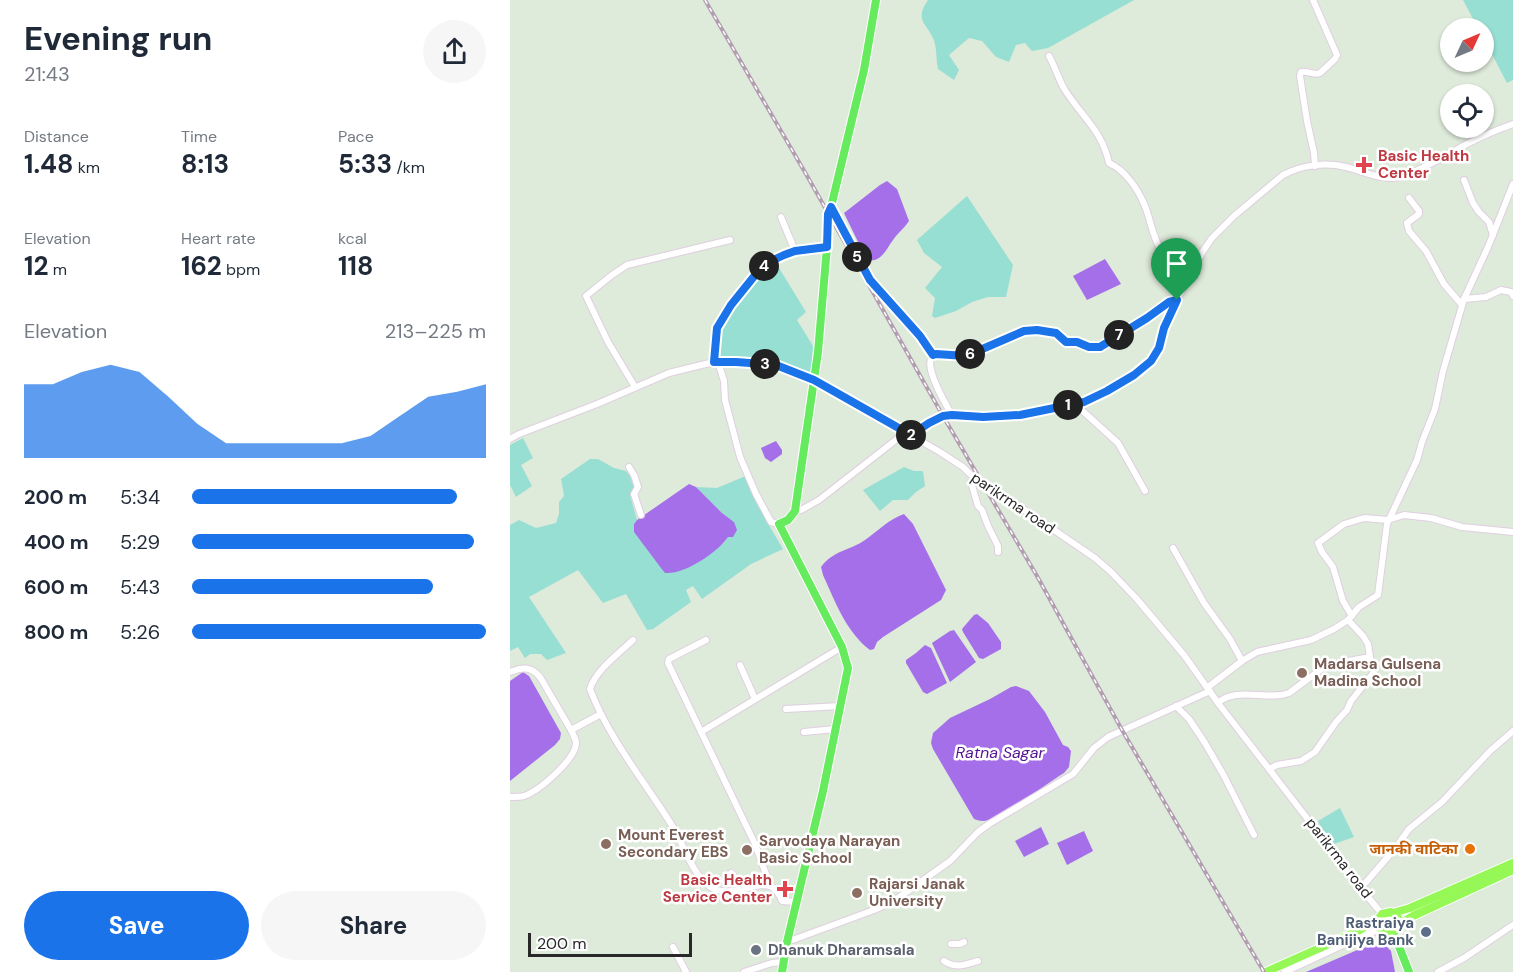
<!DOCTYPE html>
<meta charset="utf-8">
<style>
body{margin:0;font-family:"DM Sans","Noto Sans Devanagari",sans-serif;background:#f6f6f7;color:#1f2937;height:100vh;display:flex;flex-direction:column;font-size:22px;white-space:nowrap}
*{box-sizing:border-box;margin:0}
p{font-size:20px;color:#747a83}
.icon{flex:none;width:33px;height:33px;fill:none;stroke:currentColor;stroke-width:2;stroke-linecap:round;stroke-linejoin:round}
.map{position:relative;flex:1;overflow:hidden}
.side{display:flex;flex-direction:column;background:#fff;width:510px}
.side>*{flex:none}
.needle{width:39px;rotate:46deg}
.buttons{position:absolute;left:930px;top:18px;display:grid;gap:12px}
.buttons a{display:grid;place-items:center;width:54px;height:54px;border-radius:50%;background:#fff;box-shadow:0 2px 4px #0004;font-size:30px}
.scale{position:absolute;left:18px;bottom:15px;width:164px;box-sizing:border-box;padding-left:6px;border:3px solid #282828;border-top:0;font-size:16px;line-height:21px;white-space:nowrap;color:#282828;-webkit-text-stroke:4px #fff;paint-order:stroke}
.pin{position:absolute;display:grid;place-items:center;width:51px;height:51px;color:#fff;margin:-62px -26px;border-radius:50% 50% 50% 0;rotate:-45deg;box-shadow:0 0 6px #0007}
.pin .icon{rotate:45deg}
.km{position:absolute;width:30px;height:30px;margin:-15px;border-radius:50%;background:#222;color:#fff;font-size:16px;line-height:30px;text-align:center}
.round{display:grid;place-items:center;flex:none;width:63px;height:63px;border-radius:32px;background:#f6f6f7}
.head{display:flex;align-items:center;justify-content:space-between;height:102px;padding:0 24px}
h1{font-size:33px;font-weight:700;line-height:45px}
.metrics{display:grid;grid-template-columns:repeat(3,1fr);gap:9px;height:102px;padding:6px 24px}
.metrics div{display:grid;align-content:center}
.metrics b{font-size:26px;font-weight:700}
.metrics small{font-size:16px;font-weight:400}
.metrics p{font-size:16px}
.chart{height:168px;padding:12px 24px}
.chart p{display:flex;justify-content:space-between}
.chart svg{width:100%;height:108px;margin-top:6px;fill:#1a73e8;opacity:.7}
.cta{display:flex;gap:12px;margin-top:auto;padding:12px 24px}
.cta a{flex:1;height:69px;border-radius:36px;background:#1a73e8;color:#fff;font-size:24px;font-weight:700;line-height:69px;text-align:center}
.cta a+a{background:#f6f6f7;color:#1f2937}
ul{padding:0 24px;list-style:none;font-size:20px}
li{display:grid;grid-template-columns:96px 72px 1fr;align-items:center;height:45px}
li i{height:15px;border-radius:8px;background:#1a73e8}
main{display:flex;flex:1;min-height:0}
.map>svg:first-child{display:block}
.green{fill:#97dfd3}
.water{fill:#a56fea}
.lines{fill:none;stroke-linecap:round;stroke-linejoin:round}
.minor-casing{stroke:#e0cfe1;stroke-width:8}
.major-casing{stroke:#fff;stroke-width:10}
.highway-casing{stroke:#fff;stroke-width:10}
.minor{stroke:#fff;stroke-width:6}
.major{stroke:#66eb5e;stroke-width:8}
.highway{stroke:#96f856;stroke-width:8}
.rail-casing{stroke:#b29db1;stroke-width:4}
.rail{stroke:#fff;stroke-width:1.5;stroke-dasharray:4.5;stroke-linecap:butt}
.route-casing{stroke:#fff;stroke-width:12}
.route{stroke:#1a73e8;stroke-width:8}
.health-dot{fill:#e0444e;stroke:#fff;stroke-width:2}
.education-dot{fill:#8d6e63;stroke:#fff;stroke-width:2}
.food-dot{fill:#e8710a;stroke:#fff;stroke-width:2}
.service-dot{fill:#5c6f8a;stroke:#fff;stroke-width:2}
.worship-dot{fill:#6b7280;stroke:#fff;stroke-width:2}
.labels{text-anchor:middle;stroke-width:5;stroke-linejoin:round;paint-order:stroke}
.health-label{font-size:15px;font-weight:bold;fill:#be3a42;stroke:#fff;text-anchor:start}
.street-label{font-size:15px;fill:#282828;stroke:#fff}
.education-label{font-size:15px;font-weight:bold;fill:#785e54;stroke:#fff;text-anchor:start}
.food-label{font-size:15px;font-weight:bold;fill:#c56008;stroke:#fff;text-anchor:end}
.service-label{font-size:15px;font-weight:bold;fill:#4e5e75;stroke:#fff;text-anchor:end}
.worship-label{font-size:15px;font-weight:bold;fill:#5b616d;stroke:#fff;text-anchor:start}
.water-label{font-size:16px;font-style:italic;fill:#541292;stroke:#fff}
</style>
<main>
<section class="side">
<div class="head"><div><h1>Evening run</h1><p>21:43</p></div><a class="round"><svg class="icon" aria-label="share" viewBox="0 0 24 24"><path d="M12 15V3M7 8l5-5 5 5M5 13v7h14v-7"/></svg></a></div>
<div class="metrics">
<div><p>Distance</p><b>1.48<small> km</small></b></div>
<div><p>Time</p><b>8:13</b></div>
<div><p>Pace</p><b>5:33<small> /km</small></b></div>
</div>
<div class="metrics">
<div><p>Elevation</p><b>12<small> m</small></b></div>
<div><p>Heart rate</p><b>162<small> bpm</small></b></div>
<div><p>kcal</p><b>118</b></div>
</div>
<div class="chart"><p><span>Elevation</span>213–225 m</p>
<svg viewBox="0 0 160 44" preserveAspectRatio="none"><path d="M0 44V14L10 14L20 9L30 6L40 9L50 19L60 30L70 38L80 38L90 38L100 38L110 38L120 35L130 27L140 19L150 17L160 14V44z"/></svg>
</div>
<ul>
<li><b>200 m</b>5:34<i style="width:90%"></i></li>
<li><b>400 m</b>5:29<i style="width:96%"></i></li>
<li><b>600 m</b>5:43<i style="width:82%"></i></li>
<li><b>800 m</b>5:26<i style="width:100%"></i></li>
</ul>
<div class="cta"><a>Save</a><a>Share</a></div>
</section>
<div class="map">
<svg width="1003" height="972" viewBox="0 0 1003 972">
<rect width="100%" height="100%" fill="#deeada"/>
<g class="green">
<path d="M418 0H624L538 48 522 51 515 43 506 45 499 62 486 57 472 41 459 38 439 55 449 70 444 80 428 69C426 61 427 53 425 44 421 25 402 23 418 0Z"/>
<polygon points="953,0 1003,0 1003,80 997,83 974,39 974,28 968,28"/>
<polygon points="457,196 503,265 496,297 478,297 462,302 446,311 425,318 422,316 425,298 415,288 432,267 414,253 407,240"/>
<polygon points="266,263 296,312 287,320 303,346 301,376 272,363 245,359 207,359 207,347 213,326 243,283"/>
<polygon points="13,438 23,458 11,465 22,486 6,497 0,485 0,445"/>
<polygon points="80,459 88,459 104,468 116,471 120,476 124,488 120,495 127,520 124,524 213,544 218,537 224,522 212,513 186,487 207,488 238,475 257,522 273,549 241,564 192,599 183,586 176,590 181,602 143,629 137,630 116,594 93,603 68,570 19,597 56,653 37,660 31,654 20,654 15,658 8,647 0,651 0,525 9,520 26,528 46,523 49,514 49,502 54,496 51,479"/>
<polygon points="394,467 404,471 413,471 415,486 406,492 398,500 383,500 370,511 353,490"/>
<polygon points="830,808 844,837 824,844 811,828 808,821"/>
</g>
<g class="water">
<path d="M377 181 387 189 399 221C395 227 390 231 386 236 376 248 371 267 353 258L351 248 334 213 370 185Z"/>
<polygon points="595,259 611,284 577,300 563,276"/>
<polygon points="266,441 272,450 272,454 261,462 255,458 251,448"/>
<path d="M179 484 186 487 212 513 224 522 227 530 223 537H218C208 552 174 575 155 573L151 568 124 532V524L127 520Z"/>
<path d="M394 514 403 524 436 590 431 600 373 637 367 642 364 649 360 650C336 632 325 601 313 575L311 567C322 551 341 550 355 540 368 531 379 519 394 514Z"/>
<polygon points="467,614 478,623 491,642 491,649 473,659 469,658 453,632 452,629 464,615"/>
<polygon points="444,630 466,662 440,682 422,643 440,631"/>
<polygon points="415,645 421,648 437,683 417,694 413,692 396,663 396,660 406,653"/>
<polygon points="13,672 19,676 51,733 50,739 45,745 0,781 0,681"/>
<path d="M506 686 519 691 535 712 553 745 558 747 561 751 559 767 554 773C539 782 487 821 473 821 470 821 467 820 464 819L423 749 421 743 423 733 440 718 480 699 501 687Z"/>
<polygon points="531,827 539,844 514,857 505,841"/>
<polygon points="574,831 583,851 557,865 547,843"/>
<polygon points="875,945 881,951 885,972 796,972 852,948"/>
</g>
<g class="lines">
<g class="minor-casing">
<g id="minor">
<path d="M803 0 827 55 825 59 810 73C803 76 797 70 791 72L790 76 797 121 804 153 805 166"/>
<path d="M539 56C545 66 548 79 555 90 571 116 592 130 599 163 615 170 628 189 635 206 641 221 642 236 651 250 657 261 670 267 679 276"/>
<polyline points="954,180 963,203 969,212 979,222 983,235"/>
<polyline points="899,198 909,211 909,214 897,223 899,231 916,251 934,284 952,305"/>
<polyline points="321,207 360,280 410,336 423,355"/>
<polyline points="271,217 285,251"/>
<polyline points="954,299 976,297 991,290 1001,292 1003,296"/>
<polyline points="204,362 207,328 221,305 250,269 257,263 274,255 285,251 317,247"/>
<polyline points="208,362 214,381 215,400 230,457 246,494 261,522 269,524"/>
<polyline points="125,387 98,342 76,296 102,275 117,265 220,240"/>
<polyline points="565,404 608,443 635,491"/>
<path d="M442 415C436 405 414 367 422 357 423 355 424 355 426 354L456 356 477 346 514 331 519 330 540 331 545 333 556 342H566L579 347H590L659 302 667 300"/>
<path d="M401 435 419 423 433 416 442 415 473 417 510 415 575 402 597 391 624 375 641 361 646 354 652 340 654 328 667 300 693 251 702 238 724 216 773 175C792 165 815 162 836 167 853 171 872 181 890 177 909 172 927 160 944 151 963 140 983 131 1003 124"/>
<polyline points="0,439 9,434 87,404 159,373 179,368 204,362 226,361 266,365 304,380 430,452 453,467 465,479 484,489 585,558 600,571 626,598 674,655 708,703 803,826 829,862 872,914"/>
<polyline points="119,467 124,475 128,487 124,494 131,515"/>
<polyline points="465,479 461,482 468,506 472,510 478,526 488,546 488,552"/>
<polyline points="285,511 291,510 309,500 396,432"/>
<polyline points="663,548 694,603 720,639 732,661"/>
<polyline points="842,616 833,601 823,567 812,552 808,543 834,524 854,518 878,520 894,515 921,518 952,527 1003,532"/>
<path d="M123 640C110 652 85 671 80 689 99 739 135 782 163 827 173 844 183 875 199 886 221 901 247 879 262 887 267 890 270 896 272 901L287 902"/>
<polyline points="196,640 161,658 159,659 158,663 245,844 260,885"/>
<polyline points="230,665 245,699"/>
<path d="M0 672C12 667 21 666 30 677L61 730 91 714"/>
<polyline points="698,687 732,661 747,652 801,640 824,629 838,620 849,607 868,595 877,524 907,460 912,442 925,409 933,371 954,299 978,247 1003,184"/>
<path d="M708 703C725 686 758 701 779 693L817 665 860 657"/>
<polyline points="666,706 679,719 695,743 713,774 744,835"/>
<polyline points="276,709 330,706"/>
<polyline points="191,732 332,647"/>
<polyline points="294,732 325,729"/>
<polyline points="759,769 767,765 791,761 805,752 826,722 837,710 841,701 864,672 860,657 858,644 853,636 838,620"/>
<path d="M0 797C4 797 10 797 14 796 29 791 66 759 66 743 66 739 63 734 61 730"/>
<polyline points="221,873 234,889"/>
<polyline points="851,888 883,851 899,829 932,802 980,751 1003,731"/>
<polyline points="277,942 364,910 384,901 440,861 468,832 479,824 563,774 584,748 598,737 700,691"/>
<polyline points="441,944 450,944 454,942"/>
<polyline points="163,947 176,972"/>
<path d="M434 961C446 969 454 965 468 961"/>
<polyline points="234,972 262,963 272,962"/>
<polyline points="775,972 850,937 871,929"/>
<polyline points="928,972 954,958 1003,925"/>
</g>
</g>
<g class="major-casing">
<g id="major">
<polyline points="883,931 899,972"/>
<polyline points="272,972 277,942 313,791 338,668 332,647 269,524 278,520 285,511 308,352 317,247 318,214 321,207 354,70 366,0"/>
</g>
</g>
<g class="highway-casing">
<g id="highway">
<polyline points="883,913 900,908 1003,863"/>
<path d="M888 925V918L881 912 872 914C865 924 870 935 883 931L888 925 903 916 1003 870"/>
<polyline points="756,972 848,931 869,918"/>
</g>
</g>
<use href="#minor" class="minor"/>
<use href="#major" class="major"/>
<use href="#highway" class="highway"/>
<g class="rail-casing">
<polyline id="rail" points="195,0 296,174 433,416 527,576 612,730 754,972"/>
</g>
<use href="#rail" class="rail"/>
</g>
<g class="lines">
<g class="route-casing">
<polygon id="route" points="321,207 360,280 410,336 423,355 426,354 456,356 514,331 527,330 546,333 556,342 567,342 579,347 590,347 637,318 659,302 667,300 654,328 649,348 641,361 624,375 597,391 574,402 510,415 473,417 442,415 433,416 419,423 401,435 304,380 266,365 226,362 204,362 207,328 221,305 250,269 257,263 274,255 285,251 317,247 318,214"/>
</g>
<use href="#route" class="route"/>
</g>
<g class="health-dot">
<path d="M851 156h6v6h6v6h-6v6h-6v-6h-6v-6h6z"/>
<path d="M272 880h6v6h6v6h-6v6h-6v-6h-6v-6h6z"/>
</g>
<g class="education-dot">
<circle cx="792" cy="673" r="6"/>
<circle cx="96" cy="844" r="6"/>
<circle cx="237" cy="850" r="6"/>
<circle cx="347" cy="893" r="6"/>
</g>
<circle class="food-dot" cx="960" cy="849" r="6"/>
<circle class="service-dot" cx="916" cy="932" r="6"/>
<circle class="worship-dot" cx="246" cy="950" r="6"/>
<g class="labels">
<g class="health-label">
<text x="868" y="161">Basic Health<tspan x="868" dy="17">Center</tspan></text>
<text x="262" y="885" text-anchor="end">Basic Health<tspan x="262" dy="17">Service Center</tspan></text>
</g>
<g class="street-label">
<text transform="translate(503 503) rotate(34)" y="5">parikrma road</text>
<text transform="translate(829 858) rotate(52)" y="5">parikrma road</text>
</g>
<g class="education-label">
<text x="804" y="669">Madarsa Gulsena<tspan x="804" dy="17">Madina School</tspan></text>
<text x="108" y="840">Mount Everest<tspan x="108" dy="17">Secondary EBS</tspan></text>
<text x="249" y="846">Sarvodaya Narayan<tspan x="249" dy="17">Basic School</tspan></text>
<text x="359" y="889">Rajarsi Janak<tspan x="359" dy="17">University</tspan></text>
</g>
<g class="food-label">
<text x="948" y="854">जानकी वाटिका</text>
</g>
<g class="service-label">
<text x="904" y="928">Rastraiya<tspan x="904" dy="17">Banijiya Bank</tspan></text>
</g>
<g class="worship-label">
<text x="258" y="955">Dhanuk Dharamsala</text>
</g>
<g class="water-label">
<text x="490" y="758">Ratna Sagar</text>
</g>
</g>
</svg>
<div class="buttons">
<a><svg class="needle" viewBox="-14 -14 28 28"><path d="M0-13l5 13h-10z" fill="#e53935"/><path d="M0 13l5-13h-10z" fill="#747a83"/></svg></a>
<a><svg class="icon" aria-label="locate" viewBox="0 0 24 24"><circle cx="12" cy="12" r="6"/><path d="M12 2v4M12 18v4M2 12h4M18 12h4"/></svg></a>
</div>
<div class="scale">200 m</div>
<div class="pin" style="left:667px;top:300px;background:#1e9e55"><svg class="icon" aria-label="arrive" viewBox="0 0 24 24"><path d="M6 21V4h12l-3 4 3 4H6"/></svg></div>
<b class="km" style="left:558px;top:405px">1</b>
<b class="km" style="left:401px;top:435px">2</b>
<b class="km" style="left:255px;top:364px">3</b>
<b class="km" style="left:254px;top:266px">4</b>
<b class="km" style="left:347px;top:257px">5</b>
<b class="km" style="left:460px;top:354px">6</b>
<b class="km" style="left:609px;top:335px">7</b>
</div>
</main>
